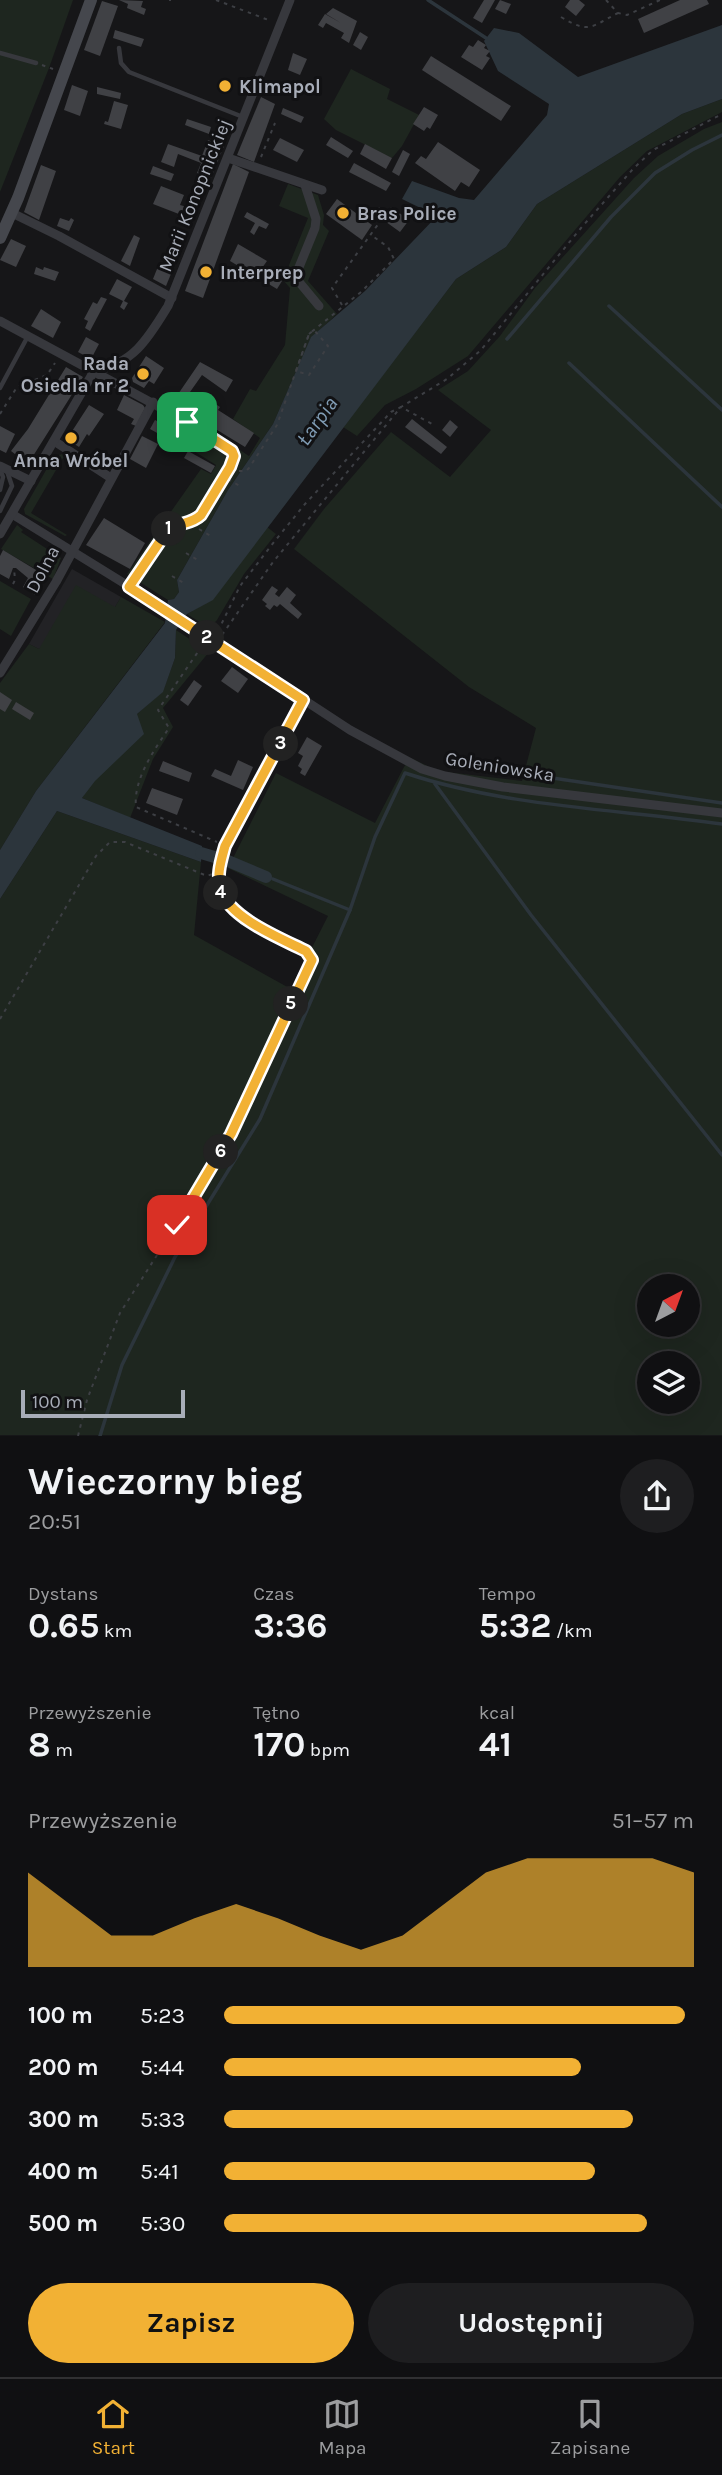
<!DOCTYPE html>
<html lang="pl">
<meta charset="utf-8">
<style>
body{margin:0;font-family:Karla,sans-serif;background:#1e1e20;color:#f1f3f6;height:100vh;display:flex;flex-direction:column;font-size:26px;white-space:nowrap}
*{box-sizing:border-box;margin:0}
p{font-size:23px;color:#9c9d9f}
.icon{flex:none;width:38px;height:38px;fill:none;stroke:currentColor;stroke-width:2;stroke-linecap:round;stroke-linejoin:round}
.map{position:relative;height:1436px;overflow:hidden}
.side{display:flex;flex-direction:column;background:#101012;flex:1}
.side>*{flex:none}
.needle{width:46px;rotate:41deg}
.controls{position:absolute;left:637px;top:1274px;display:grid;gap:14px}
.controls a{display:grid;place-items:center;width:63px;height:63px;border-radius:50%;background:#101012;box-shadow:0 7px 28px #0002,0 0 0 2px #303032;font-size:35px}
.scale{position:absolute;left:21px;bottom:18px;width:164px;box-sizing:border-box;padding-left:7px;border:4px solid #a8adb8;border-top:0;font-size:19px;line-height:24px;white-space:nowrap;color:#a8adb8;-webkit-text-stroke:5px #111113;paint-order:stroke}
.pin{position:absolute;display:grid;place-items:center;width:60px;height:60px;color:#fff;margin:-30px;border-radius:14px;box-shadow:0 4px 10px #0006}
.km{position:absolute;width:35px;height:35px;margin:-18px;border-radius:50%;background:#222;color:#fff;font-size:19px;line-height:35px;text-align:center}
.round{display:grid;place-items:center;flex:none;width:74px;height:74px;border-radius:37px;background:#1e1e20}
.overview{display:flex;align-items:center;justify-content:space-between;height:119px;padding:0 28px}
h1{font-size:38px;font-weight:700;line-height:52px}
.figures{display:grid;grid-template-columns:repeat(3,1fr);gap:10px;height:119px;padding:7px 28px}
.figures div{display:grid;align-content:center}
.figures b{font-size:35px;font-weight:700}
.figures small{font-size:19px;font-weight:400}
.figures p{font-size:19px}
.chart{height:196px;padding:14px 28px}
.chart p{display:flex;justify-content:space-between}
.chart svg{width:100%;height:126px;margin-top:7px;fill:#f2b134;opacity:.7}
.cta{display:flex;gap:14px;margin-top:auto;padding:14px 28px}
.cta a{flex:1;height:80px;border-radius:42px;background:#f2b134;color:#111;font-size:28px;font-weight:700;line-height:80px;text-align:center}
.cta a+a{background:#1e1e20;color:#f1f3f6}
ul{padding:0 28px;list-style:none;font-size:23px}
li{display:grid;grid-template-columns:112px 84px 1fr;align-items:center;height:52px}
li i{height:18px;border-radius:9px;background:#f2b134}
.tab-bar{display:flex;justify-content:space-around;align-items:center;height:98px;border-top:2px solid #303032;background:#101012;font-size:19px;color:#9c9d9f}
.tab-bar a{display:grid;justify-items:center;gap:4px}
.tab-bar .selected{color:#f2b134}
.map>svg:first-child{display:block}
.built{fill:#222225}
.green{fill:#1e261f;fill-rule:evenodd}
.water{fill:#2c353c}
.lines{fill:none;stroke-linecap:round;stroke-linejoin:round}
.stream{stroke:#2c353c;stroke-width:3.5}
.canal{stroke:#2c353c;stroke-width:12}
.building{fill:#404145}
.path{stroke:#3d3f44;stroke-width:2;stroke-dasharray:3.5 5;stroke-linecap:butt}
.lane{stroke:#37383d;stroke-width:4.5}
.street{stroke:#37383d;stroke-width:9}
.secondary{stroke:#45474d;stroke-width:12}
.path-bridge{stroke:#3d3f44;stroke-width:2;stroke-dasharray:3.5 5;stroke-linecap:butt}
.route-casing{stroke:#fff;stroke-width:14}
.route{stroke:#f2b134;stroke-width:9}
.poi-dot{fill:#f2b134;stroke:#111113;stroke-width:2.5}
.labels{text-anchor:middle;stroke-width:6;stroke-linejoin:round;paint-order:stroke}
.poi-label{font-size:19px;font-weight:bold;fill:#a8adb8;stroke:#111113;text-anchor:start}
.street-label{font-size:19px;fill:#a8adb8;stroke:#111113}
.water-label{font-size:21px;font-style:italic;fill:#7f9bb3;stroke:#111113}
</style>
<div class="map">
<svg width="722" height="1436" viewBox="0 0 722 1436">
<rect width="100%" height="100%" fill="#161618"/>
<polygon class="built" points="72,569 121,597 115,607 39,649 29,644"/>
<g class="green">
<polygon points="0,0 73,0 49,68 0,192"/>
<polygon points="351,69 390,89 387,99 419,115 402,146 392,158 336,130 324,119"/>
<polygon points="722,99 722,112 647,151 620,177 468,356 416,389 385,405 357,436 343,427 456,279 506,247 537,204 682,114"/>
<path d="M722 122V1435H0V899L57 811 201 862 194 935 291 989 328 916 228 868 276 773 375 823 404 767 411 758 438 771 522 781 536 728 469 687 294 549 324 509 391 432 450 477 491 430 438 390 468 371 500 336 535 288 634 178 658 156 704 129ZM649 1286H688V1325H649ZM649 1363H688V1402H649Z"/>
<polygon points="288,184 318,195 324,215 323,225 329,231 308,281 337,314 311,338 273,424 228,490 177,580 179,592 174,599 168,600 127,574 201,469 211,474 216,465 189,448 202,425 249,456 260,438 233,419 250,389 256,391 285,345 290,288 283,280 308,218 279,206"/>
<polygon points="63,454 70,456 63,458 31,513 67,535 65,536 25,514 24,509 54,456"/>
<polygon points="17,525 23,530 21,532 61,558 53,579 1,549"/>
<polygon points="267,527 276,534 244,574 217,620 209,628 187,614 213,599"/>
<polygon points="0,581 31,599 11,636 0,629"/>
<polygon points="76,585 115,607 121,597 165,622 36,791 0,850 0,683 29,644 39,649"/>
<polygon points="176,630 209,652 163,708 173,727 153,759 130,818 82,798 137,714 163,691 175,658"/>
</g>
<polygon class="water" points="722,25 722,99 682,114 537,204 506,247 456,279 213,600 187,614 176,630 175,658 163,692 137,714 144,734 95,781 82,798 202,846 201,862 57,811 0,899 0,850 36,791 165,623 168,600 174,599 179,592 177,580 228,490 273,424 311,337 365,291 437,216 402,199 412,181 459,198 474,200 547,115 549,104 498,71 484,41 494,28 519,33 578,77"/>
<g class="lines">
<g class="stream">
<polyline points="428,0 486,38"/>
<polyline points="609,306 722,410"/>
<polyline points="507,339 611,217 655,173 692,150 722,135"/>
<polyline points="569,363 722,507"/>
<polyline points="539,776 722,803"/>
<polyline points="435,784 531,915 722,1155"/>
<path d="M273 879 350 910 375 837 405 773C507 807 616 809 722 824"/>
<polyline points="100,1436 122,1365 175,1257 260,1119 350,910"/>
</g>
<polyline class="canal" points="201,853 228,861 266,877"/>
</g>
<g class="building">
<polygon points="119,0 143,1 141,7 146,9 144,15 127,8 128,4"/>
<polygon points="484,0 495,0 482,23 473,18"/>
<polygon points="500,0 511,4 506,14 495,9"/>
<polygon points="570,0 579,0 585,5 576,16 565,7"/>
<polygon points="680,0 707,0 709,4 644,33 638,19"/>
<polygon points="102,1 118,6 100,56 84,50"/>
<polygon points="333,8 357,21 349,43 341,38 344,33 326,23 323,28 318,25 325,14 341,23 326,14"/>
<polygon points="115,30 144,39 141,47 113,38"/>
<polygon points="360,32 368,37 361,50 353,45"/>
<polygon points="478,40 486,45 484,48 490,51 486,56 490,58 482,70 461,57 469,45 473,47"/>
<polygon points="293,53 307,59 300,75 288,70"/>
<polygon points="431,56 511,106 501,121 422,70"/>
<polygon points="72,85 88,91 80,116 64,110"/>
<polygon points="97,87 121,93 120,99 97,94"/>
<polygon points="261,97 275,104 254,162 237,155"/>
<polygon points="114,101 128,105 121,129 104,124 105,121 108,122"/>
<polygon points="424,107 438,115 430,129 427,127 424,131 413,124"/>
<polygon points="283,108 304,117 301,123 281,114"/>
<polygon points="187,119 211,127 209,134 185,125"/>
<polygon points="331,137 353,151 348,158 326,145"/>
<polygon points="280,138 304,150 297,162 273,150"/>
<polygon points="208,140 224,146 211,178 197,173 201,163 178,154 174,167 161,162 168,144 202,156"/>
<polygon points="438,142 480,170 469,187 461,182 455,191 415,163 421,156 426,159"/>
<polygon points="365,144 392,158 386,169 360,154"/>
<polygon points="403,150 410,154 399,176 392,172"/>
<polygon points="354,163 391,183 386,191 349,172"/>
<polygon points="233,164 249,172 203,298 185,291"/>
<polygon points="41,165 56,171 39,220 24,212"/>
<polygon points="153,166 174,174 171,181 150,174"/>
<polygon points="161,186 184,195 180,205 187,207 184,216 153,204"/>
<polygon points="337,199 372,225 362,240 326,214"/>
<polygon points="379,207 386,213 391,207 409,220 400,232 375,214"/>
<polygon points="247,212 269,224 266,229 259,226 254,235 250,232 255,223 244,217"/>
<polygon points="60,218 69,221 71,218 74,220 69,231 57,226"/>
<polygon points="134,235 140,238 130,266 121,261"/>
<polygon points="11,239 26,246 16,267 0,260"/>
<polygon points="238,244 267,261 262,268 282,281 277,289 230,261"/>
<polygon points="159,264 173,269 166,286 153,279"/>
<polygon points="36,267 43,270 44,267 59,272 55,281 34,274"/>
<polygon points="117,279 132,287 124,301 128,303 124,310 120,307 123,301 109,294"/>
<polygon points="101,297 107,299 90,331 85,328 88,321 84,319 93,302 97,304"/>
<polygon points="41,309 61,322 53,338 31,326"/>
<polygon points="86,337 99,344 91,359 78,352"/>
<polygon points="146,356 164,368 154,384 149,381 144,388 133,382 132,378"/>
<polygon points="200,362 233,380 226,392 202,375 190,392 195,395 185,411 172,403"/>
<polygon points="66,367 83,377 28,464 11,451 28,429"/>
<polygon points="124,395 143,405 145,408 136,426 131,424 134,419 117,410"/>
<polygon points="202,395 220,407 218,410 254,433 245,447 191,414"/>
<polygon points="89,405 104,414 89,436 87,434 79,447 67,439"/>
<polygon points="412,419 447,447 441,454 405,427"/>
<polygon points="155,420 191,439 186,449 150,429"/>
<polygon points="450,420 458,427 450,437 442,430"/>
<polygon points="0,426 15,434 6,453 0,450"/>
<polygon points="142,436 158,444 146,468 130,459"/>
<polygon points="188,451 215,466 211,473 184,458"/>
<polygon points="104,518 145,543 130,569 86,545"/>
<polygon points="3,550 46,576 35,595 23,587 28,578 16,568 13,568 9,579 0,574 0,556"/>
<polygon points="272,586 278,590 275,594 279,597 287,587 296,595 290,603 302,614 298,619 280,604 277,607 274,605 270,610 265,606 267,604 262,600"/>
<polygon points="232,667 248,679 238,693 221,681"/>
<polygon points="194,680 202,686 188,706 180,700"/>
<polygon points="0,692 12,700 5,712 0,709"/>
<polygon points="16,702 34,713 30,720 12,709"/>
<polygon points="307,737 322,746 305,776 300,773 302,769 298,766 303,756 298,753"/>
<polygon points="238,760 253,767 243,790 211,776 215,769 231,776"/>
<polygon points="163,761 192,773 189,782 159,771"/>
<polygon points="152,788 183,799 177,815 146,803"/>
</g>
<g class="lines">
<g class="path">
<polyline points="169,0 171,0"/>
<polyline points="216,0 271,21"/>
<polyline points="606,0 618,13 627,15 660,0"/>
<path d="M561 17C589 34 591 27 618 13"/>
<polyline points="42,65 53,69"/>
<polyline points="261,157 275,123"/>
<polyline points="342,305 332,288 379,223"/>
<polyline points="309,334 314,330 328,346 309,375 296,371 309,334 361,292 394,259 388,247 371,235"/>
<polyline points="0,414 17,387 47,375 55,363"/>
<polyline points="231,468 239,471"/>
<polyline points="228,479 240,486"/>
<polyline points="199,529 211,536"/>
<polyline points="186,553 198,560"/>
<polyline points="172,576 184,583"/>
<path d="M135 577 167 531C177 522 191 525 201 515L230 467 234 456 232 451 209 435"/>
<polyline points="13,584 15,580 14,568"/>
<polyline points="218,631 240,586 274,542 305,504 391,412 401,407 432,424"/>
<polyline points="222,635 273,562 401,407 447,379 481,350 581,228 633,169 653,150 722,114"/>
<path d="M202 646 158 710 169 728C154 750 133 780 136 807L217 842"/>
<polyline points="0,1019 96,856 110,842 125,842 207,876 218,872"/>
<path d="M78 1436 87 1400 120 1313 205 1180 231 1134 312 960C305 950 297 946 286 941 244 918 209 908 224 853"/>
</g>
<g class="lane">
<polyline points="119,48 121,63 129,72 243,117"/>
<polyline points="0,53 36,63"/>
<polyline points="0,388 28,336"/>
<polyline points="0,490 3,477 0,469"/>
<polyline points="0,511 12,486 7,471"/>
<polyline points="225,846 303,701"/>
</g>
<g class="street">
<polyline points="228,158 322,190"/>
<polyline points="305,185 316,219 315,228 295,277 319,306"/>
<polyline points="12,213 59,236 172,298"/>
<polyline points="0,321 200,429"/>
<polyline points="54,441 111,478"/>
<polyline points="0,466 31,481"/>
<polyline points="12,514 164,608 350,730 422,769 445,776 503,787 722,813"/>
<path d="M0 534 94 371C134 364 149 337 168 306L290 0"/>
<polyline points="0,673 56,582 153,402"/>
</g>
<polyline class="secondary" points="0,238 18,198 91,0"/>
<polyline class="path-bridge" points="239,471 246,471 249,468 277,425 309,334"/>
</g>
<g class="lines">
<g class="route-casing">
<path id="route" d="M177 1225 231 1134 312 960 306 951C282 939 229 918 221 890 216 875 221 861 225 846L303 700 129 587 167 531C177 522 191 525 201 515L230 467 234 456 232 451 187 422"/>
</g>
<use href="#route" class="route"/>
</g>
<g class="poi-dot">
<circle cx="225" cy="86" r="7"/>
<circle cx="343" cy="213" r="7"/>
<circle cx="206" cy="272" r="7"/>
<circle cx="143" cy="374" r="7"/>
<circle cx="71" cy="438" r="7"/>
</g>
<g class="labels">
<g class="poi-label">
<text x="239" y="93">Klimapol</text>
<text x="357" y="220">Bras Police</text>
<text x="220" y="279">Interprep</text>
<text x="129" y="370" text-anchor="end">Rada<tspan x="129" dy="22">Osiedla nr 2</tspan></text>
<text x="71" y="467" text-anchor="middle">Anna Wróbel</text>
</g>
<g class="street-label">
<text transform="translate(194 195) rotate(-68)" y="7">Marii Konopnickiej</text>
<text transform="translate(42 569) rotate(-62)" y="7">Dolna</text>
<text transform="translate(500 766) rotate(9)" y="7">Goleniowska</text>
</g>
<g class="water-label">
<text transform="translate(317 421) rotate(-54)" y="7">Łarpia</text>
</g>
</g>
</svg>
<div class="controls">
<a><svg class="needle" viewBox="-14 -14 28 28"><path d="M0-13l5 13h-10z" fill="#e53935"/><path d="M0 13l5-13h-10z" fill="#9c9d9f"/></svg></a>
<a><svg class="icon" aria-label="layers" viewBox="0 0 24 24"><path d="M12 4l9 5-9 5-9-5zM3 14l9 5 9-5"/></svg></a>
</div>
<div class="scale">100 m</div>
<div class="pin" style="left:187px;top:422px;background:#1e9e55"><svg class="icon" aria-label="arrive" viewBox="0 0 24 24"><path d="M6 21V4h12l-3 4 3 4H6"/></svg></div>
<div class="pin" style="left:177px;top:1225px;background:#d93025"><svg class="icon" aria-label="check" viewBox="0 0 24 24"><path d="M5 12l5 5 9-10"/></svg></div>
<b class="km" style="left:169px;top:529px">1</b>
<b class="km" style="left:207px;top:638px">2</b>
<b class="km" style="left:281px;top:744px">3</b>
<b class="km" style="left:221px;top:893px">4</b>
<b class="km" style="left:291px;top:1004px">5</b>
<b class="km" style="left:221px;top:1152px">6</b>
</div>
<section class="side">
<div class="overview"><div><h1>Wieczorny bieg</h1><p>20:51</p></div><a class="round"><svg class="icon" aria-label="share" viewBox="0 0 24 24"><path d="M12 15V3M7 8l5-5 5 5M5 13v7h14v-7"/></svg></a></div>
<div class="figures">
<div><p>Dystans</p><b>0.65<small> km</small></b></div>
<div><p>Czas</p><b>3:36</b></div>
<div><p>Tempo</p><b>5:32<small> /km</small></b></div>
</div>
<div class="figures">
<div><p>Przewyższenie</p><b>8<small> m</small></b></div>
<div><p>Tętno</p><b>170<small> bpm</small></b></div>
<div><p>kcal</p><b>41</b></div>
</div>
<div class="chart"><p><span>Przewyższenie</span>51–57 m</p>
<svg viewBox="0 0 160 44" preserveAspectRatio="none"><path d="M0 44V11L10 22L20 33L30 33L40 27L50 22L60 27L70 33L80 38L90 33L100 22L110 11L120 6L130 6L140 6L150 6L160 11V44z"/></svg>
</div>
<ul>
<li><b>100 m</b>5:23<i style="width:98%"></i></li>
<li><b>200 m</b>5:44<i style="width:76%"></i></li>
<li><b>300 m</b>5:33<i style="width:87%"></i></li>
<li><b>400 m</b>5:41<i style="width:79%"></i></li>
<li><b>500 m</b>5:30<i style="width:90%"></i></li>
</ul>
<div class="cta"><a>Zapisz</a><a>Udostępnij</a></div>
</section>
<nav class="tab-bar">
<a class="selected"><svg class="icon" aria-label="home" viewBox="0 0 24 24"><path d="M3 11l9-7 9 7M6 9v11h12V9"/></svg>Start</a>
<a><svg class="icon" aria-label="map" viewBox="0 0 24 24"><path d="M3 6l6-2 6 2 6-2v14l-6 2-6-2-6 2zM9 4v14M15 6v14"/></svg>Mapa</a>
<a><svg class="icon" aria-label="saved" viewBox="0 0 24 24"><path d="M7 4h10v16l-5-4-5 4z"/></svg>Zapisane</a>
</nav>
